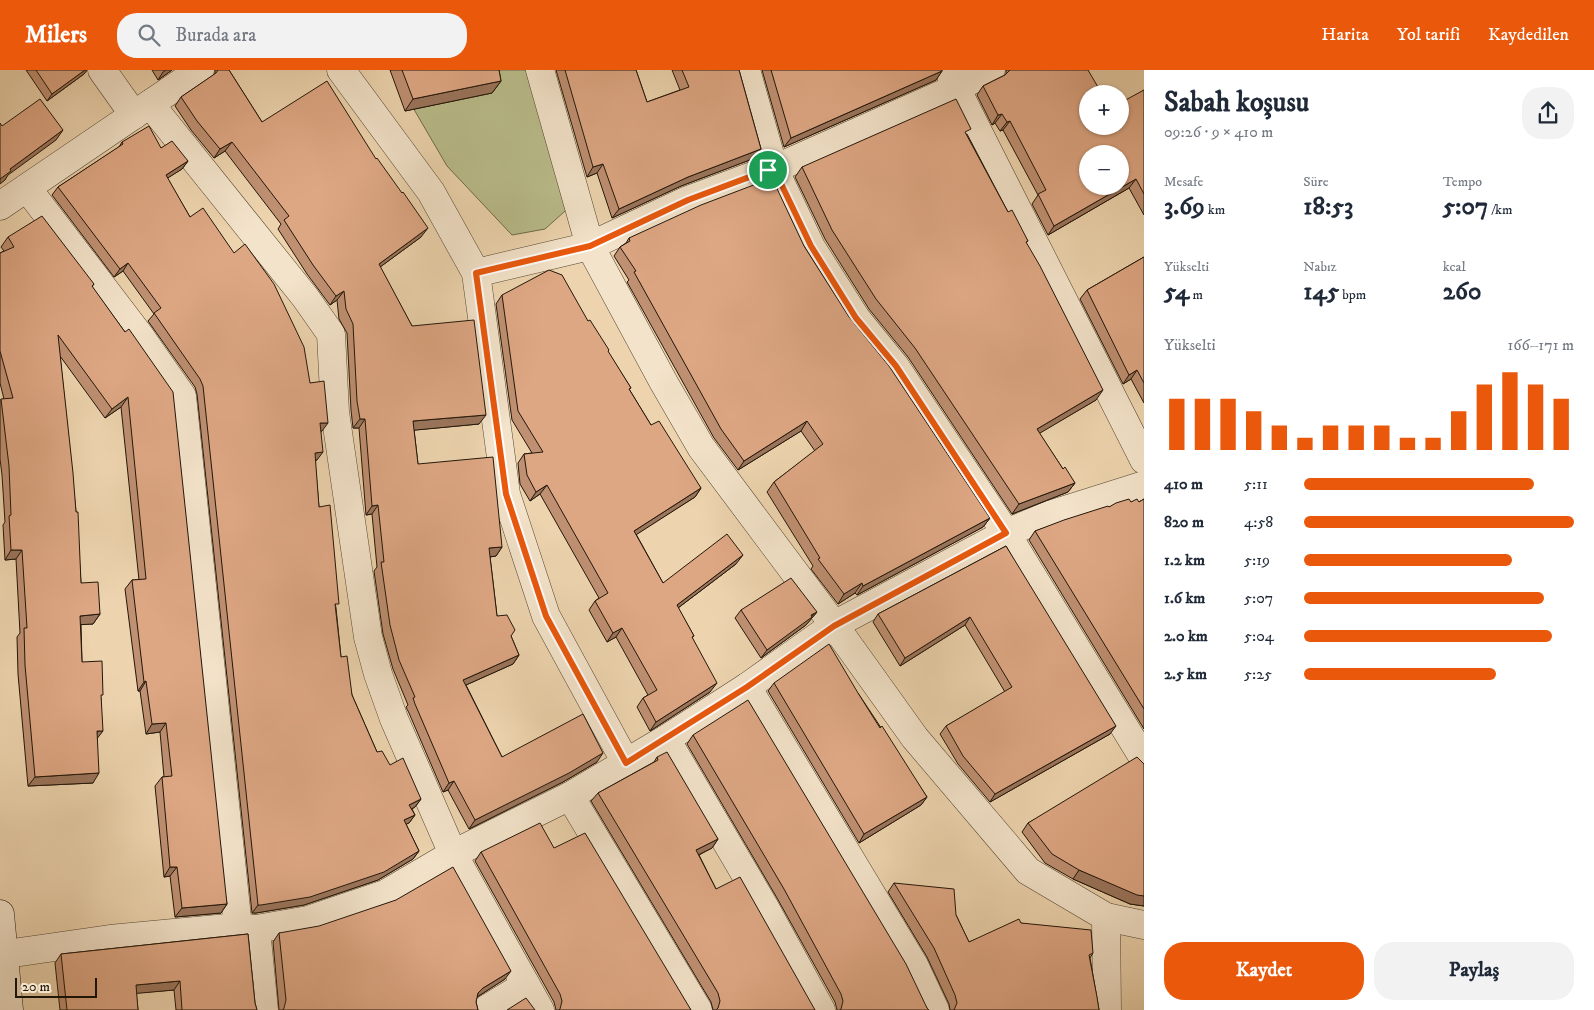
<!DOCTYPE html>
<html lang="tr">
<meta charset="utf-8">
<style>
body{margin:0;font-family:"IM FELL DW Pica",serif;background:#f2f2f3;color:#1f2937;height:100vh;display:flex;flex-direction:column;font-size:19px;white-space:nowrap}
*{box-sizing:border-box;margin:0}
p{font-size:16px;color:#747a83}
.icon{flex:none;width:28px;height:28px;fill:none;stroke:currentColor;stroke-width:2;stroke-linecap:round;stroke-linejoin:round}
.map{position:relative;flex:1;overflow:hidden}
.sheet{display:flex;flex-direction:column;background:#fff;width:450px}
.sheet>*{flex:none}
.tools{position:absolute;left:1079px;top:15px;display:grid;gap:10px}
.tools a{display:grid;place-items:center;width:50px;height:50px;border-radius:50%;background:#fff;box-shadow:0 1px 4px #0004;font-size:25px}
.scale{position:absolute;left:15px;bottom:12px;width:82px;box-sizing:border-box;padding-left:5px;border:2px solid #221609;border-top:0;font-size:14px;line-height:18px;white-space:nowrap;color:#221609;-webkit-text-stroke:4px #f3e3ca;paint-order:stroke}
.pin{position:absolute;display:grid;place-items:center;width:42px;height:42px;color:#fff;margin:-21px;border:2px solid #fff;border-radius:50%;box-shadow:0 1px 5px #0007}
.round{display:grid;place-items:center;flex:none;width:52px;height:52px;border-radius:20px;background:#f2f2f3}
.headline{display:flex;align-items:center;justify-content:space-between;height:85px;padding:0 20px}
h1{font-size:28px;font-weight:800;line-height:38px}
.metrics{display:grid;grid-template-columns:repeat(3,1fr);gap:8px;height:85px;padding:5px 20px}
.metrics div{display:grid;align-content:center}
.metrics b{font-size:25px;font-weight:800}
.metrics small{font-size:14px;font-weight:400}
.metrics p{font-size:14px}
.chart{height:140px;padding:10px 20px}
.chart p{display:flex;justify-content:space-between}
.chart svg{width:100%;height:90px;margin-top:5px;stroke:#ea580c;stroke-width:6}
.button{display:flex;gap:10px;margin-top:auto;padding:10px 20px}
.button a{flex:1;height:58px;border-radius:20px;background:#ea580c;color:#fff;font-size:20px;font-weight:800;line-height:58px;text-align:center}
.button a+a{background:#f2f2f3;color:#1f2937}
ul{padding:0 20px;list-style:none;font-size:16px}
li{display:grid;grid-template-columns:80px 60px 1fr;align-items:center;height:38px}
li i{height:12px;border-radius:6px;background:#ea580c}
header{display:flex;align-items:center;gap:30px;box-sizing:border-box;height:70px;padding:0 25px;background:#ea580c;color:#fff}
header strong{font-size:24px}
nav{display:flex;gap:28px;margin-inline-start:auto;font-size:18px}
.search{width:350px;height:45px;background:#f2f2f3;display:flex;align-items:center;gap:12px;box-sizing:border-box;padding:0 18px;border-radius:20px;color:#747a83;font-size:19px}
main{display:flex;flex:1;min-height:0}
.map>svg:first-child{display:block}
.green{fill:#b9bc8a;stroke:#6e694a}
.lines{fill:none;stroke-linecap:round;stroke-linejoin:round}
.minor-casing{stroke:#554632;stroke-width:29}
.tertiary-casing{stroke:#554632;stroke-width:29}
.secondary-casing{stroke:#221609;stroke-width:29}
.minor{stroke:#f3e3ca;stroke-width:28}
.tertiary{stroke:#f3e3ca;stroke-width:28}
.secondary{stroke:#f3e3ca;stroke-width:28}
.wall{fill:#bf9072;stroke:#221609}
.shaded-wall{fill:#9b755c;stroke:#221609}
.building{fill:#dea784;stroke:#221609;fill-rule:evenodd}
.route-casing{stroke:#fff;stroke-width:10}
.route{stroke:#ea580c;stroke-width:6}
</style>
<header>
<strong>Milers</strong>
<div class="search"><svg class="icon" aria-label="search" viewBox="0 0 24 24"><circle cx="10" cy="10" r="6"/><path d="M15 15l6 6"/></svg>Burada ara</div>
<nav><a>Harita</a><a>Yol tarifi</a><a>Kaydedilen</a></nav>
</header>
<main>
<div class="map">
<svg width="1144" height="940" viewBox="0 0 1144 940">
<rect width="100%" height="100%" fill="#edd4ae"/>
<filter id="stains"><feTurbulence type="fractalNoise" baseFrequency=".004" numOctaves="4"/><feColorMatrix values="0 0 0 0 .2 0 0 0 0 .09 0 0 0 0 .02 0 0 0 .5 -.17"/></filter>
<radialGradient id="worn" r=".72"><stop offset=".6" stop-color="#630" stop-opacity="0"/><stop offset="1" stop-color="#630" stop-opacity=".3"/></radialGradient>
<polygon class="green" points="391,0 527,0 574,133 545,159 512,165 447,96"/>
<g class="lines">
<g class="minor-casing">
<g id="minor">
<polyline points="102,0 134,45"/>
<polyline points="341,0 431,122 476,203 506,424 546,546 626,693"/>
<polyline points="746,0 774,99 811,177 856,248 895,296 1006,463 1144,689"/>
<polyline points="949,0 956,18 1144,390"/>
<polyline points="150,34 305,227 331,264 335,342 368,567 378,604 394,649 453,784 540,940"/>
<polyline points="27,118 140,266 182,326 238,857"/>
<polyline points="0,136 200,0"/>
<polyline points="476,203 590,176 688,130 768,100 774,99 956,18 991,0"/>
<polyline points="747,617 914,895 935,940"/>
<polyline points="666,669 764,836 821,940"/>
<polyline points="570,726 698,940"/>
<polyline points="1106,847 1107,940"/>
<polyline points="256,859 264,940"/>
<polyline points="0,885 110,869 238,857 256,859 308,850 385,824 453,784 570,726 666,669 747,617 834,555 1006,463 1052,444 1144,415"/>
<polyline points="485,940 526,915"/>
</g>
</g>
<g class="tertiary-casing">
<polyline id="tertiary" points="540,0 590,176 664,313 701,377 834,555 915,668 1028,801 1106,847 1144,855"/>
</g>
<g class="secondary-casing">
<polyline id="secondary" points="0,844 9,940"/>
</g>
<use href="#minor" class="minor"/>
<use href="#tertiary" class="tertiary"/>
<use href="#secondary" class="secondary"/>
</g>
<g class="wall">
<polygon points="26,0 87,0 84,4 47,31"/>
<polygon points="152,0 172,0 158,10"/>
<polygon points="215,0 229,0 262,52 421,167 380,197 412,256 479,354 414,360 418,394 502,477 496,486 490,487 497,546 511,566 519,585 513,594 466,615 502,687 597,692 563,712 469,759 448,720 443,722 409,643 406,637 408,635 393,599 383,564 374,501 377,497 372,444 366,445 359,358 353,358 351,340 347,263 339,249 337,230 330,235 307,204 278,159 281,154 225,81 214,88 191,60 175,36 181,27 215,4"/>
<polygon points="390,0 499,0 501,11 492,23 405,41"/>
<polygon points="556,0 636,0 647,32 680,20 672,0 739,0 761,79 755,88 681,116 612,148 597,103 587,107"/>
<polygon points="762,0 942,0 942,1 936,10 784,77"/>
<polygon points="1006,0 1088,0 1088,56 1144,20 1144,145 1129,118 1048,165 1032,134 1038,125 1003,60 1000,61 995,53 992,55 977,25 983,16 1005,5 1006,4"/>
<polygon points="967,64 1008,142 1028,171 1026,173 1096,330 1039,363 1063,399 1075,413 1068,422 1012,444 908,287 869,239 825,169 795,107 802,97"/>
<polygon points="122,72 161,78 188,91 182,99 167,108 190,147 310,313 322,361 321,361 317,390 315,391 319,437 336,538 341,587 352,625 377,682 421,729 415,737 412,739 415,745 409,753 406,754 419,781 413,789 378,810 304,835 256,843 252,843 197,324 195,317 148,251 154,244 123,201 114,207 52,125 58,117 119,77"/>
<polygon points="8,167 94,214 92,217 125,262 227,834 221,843 175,847 170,806 164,807 155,716 162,707 164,707 160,662 146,664 140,621 138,621 125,519 132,510 139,510 121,337 105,348 60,286 76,442 81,513 100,544 93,554 81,554 82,592 101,628 93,713 28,716 18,604 17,567 20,563 16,489 5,490 3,455 5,452 2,405 0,389 0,330 4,329 0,313 0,183 4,181 1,177"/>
<polygon points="629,168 804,176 849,247 990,448 983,457 857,525 855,523 838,534 811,499 813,496 767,422 774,412 815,381 801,361 738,400 714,368 627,212 629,210 614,186 620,177 626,173"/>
<polygon points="1144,187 1144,333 1131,309 1123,314 1080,229 1087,220"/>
<polygon points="502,225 588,251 631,318 629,319 651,355 701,418 695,427 636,464 663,513 736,494 678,538 694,566 692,568 710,622 650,661 637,637 643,628 648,625 616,567 607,572 589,540 595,531 599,528 540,424 530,431 520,414 518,393 524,384 532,383 512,350 496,234"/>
<polygon points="1144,429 1144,659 1029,470 1035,461 1109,437 1131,432 1139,432"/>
<polygon points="1006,476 1110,664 990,732 958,694 940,664 946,656 1005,622 965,555 900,596 873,552 878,544"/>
<polygon points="741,540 817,542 806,555 761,588 735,548"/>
<polygon points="774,613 858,623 927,727 921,735 859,773 768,621"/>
<polygon points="693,665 927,938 929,940 837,940 835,932 777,828 687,674"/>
<polygon points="657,687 718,769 712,778 699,785 716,819 815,940 713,940 711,932 591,731 598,723 654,692"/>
<polygon points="1144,694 1144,836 1130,834 1073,809 1045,793 1022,762 1028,753"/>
<polygon points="554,778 691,940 556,940 554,932 475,791 481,782"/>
<polygon points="894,813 956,845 969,872 1021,853 1093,883 1090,888 1099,940 950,940 949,934 927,887 888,822"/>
<polygon points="279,863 505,909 477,927 476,932 478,940 279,940 273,872"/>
<polygon points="248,864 255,933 257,940 176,940 174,920 136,923 138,940 60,940 55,893 61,884"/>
</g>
<g class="shaded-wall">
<polygon points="85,0 87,0 84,4 47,31 52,24"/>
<polygon points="166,0 172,0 158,10 163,2"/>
<polygon points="942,1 936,10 784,77 791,68"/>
<polygon points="501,11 492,23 405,41 413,29"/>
<polygon points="1002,44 995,53 992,55 998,45"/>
<polygon points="1010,51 1003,60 1000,61 1007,52"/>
<polygon points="63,60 56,70 8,105 5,110 0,114 0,109 10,99"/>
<polygon points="232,72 225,81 214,88 220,79"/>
<polygon points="761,79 755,88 681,116 612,148 619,139 688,107"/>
<polygon points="188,91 182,99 160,113 166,105"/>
<polygon points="603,94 597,103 587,107 593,97"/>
<polygon points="1136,109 1129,118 1048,165 1054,156"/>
<polygon points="428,158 421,167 372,203 379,194"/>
<polygon points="128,193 123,201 114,207 120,199"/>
<polygon points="344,221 337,230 330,235 336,226"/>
<polygon points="1137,300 1131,309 1123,314 1129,305"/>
<polygon points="1103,320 1096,330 1030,369 1037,359"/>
<polygon points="128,327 121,337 105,348 112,339"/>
<polygon points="486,345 479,354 406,361 413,351"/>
<polygon points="360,349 365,349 359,358 353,358"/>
<polygon points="807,351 801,361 738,400 744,391"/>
<polygon points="320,353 328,353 322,361 315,361"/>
<polygon points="323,382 317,390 309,391 315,383"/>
<polygon points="1075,413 1068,422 1012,444 1019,434"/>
<polygon points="547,415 540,424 530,431 536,422"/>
<polygon points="701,418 695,427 628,470 634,461"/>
<polygon points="378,435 372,444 366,445 372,436"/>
<polygon points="990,448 983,457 857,525 863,516"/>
<polygon points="502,477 496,486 482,488 489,478"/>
<polygon points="11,480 22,480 16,489 5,490"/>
<polygon points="743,485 736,494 670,544 677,535"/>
<polygon points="862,513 855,523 838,534 844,524"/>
<polygon points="817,542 806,555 761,588 767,580"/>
<polygon points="100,544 93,554 74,555 80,546"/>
<polygon points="970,547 965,555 900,596 905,588"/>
<polygon points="622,558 616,567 607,572 613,563"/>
<polygon points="519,585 513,594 457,619 463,610"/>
<polygon points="146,611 140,621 138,621 144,612"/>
<polygon points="717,613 710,622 650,661 656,652"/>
<polygon points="166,653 160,662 146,664 152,654"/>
<polygon points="1116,656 1110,664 990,732 995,724"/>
<polygon points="97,661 103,661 96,670"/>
<polygon points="603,683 597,692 563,712 469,759 475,750"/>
<polygon points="99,703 93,713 28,716 35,707"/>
<polygon points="454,711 448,720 443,722 449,713"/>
<polygon points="927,727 921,735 859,773 864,764"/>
<polygon points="421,729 415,737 404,743 409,735"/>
<polygon points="415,745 409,753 398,758 404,750"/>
<polygon points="718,769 712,778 690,789 696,780"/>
<polygon points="419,781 413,789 378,810 304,835 256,843 252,843 258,835"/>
<polygon points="170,797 177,797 170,806 164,807"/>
<polygon points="1079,800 1144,826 1144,836 1130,834 1073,809"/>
<polygon points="227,834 221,843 175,847 182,838"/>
<polygon points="511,901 505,909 477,927 478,923 483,918"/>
<polygon points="180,911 174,920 130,924 136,915"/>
</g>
<g class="building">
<polygon points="36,0 85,0 52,24"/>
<polygon points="218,0 229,0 262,52 327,11 376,89 377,88 402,123 403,122 428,158 379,194 412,256 474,250 486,345 413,351 418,394 493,387 502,477 489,478 497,546 507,545 515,560 511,566 519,585 463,610 502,687 583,644 603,683 569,703 475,750 454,711 449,713 415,634 413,628 415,627 399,590 390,555 381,492 384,492 378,435 372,436 365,349 360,349 357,331 353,254 346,239 344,221 336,226 313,195 284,150 289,146 232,72 220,79 197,51 181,27 216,3"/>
<polygon points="402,0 499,0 501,11 413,29"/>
<polygon points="565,0 636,0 647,32 689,17 682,0 739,0 761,79 688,107 619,139 603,94 593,97"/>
<polygon points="771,0 942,0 942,1 791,68"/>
<path d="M1010 0H1088L1102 24H1088V56H1120V33L1144 20V124L1136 109 1054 156 1038 124 1046 120 1010 51 1007 52 1002 44 998 45 983 16 1005 5ZM1088 84H1120V116H1088Z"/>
<polygon points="40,29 63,60 10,99 11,101 0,109 0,53 2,56"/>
<polygon points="956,29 971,59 965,62 1008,142 1012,140 1028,171 1026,172 1040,196 1103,320 1037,359 1063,399 1065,397 1075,413 1019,434 915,278 876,229 832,160 802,97"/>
<polygon points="149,56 161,78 172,71 188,91 166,105 190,147 203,138 234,183 245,174 274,214 304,277 310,313 324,311 328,353 320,353 323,382 315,383 319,437 330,435 339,534 335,534 341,587 347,586 352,625 377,682 382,681 390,695 403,688 421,729 409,735 415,745 404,750 419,781 384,802 310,827 261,835 258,835 203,316 200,309 154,243 161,238 128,193 120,199 58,117 123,74 122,72"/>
<polygon points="772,108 804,176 849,247 889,296 990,448 863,516 862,513 844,524 818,489 820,488 774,412 823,374 807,351 744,391 721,359 634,202 636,201 620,177 630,171 629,168 701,135"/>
<polygon points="42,146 94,214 92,216 125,262 129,259 173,322 227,834 182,838 177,797 170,797 162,707 172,706 166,653 152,654 146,611 144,612 132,510 146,509 128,327 112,339 58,265 73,403 76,442 78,442 81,513 98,512 100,544 80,546 82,592 102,591 103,625 101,625 103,661 97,661 99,703 35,707 25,595 24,558 27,558 22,480 11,480 9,446 11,445 9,396 1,329 13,328 0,281 0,183 14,177 8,167"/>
<polygon points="1144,187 1144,313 1137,300 1129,305 1087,220"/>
<polygon points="549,200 562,205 588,251 590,250 609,280 608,281 631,318 629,319 651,355 659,351 701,418 634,461 663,513 727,464 743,485 677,535 694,566 692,567 717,613 656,652 643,628 657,620 622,558 613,563 595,531 608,523 547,415 536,422 527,405 524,384 543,382 518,341 502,225"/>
<polygon points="1129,429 1131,432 1137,429 1139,432 1144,429 1144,639 1035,461 1064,450 1108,436 1109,437 1116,433"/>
<polygon points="1006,476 1116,656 995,724 963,686 946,656 1012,617 970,547 905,588 878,544"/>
<polygon points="791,508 817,542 811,545 812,547 767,580 741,540"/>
<polygon points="829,574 858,623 880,658 882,656 927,727 864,764 774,613"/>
<polygon points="748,630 906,894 927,938 929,940 840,940 841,939 843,931 841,924 784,819 693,665"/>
<polygon points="667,682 718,769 696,780 716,819 740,807 815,940 716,940 718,938 720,931 718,923 598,723 658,690 657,687"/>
<polygon points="1137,687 1144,694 1144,826 1137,825 1079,800 1052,784 1028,753"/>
<polygon points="540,753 554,778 585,763 691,940 559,940 560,939 562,931 560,924 481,782"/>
<polygon points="453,797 511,901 483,918 478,923 476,932 478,940 283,940 284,938 286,930 279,863 319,856 396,830"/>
<polygon points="894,813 954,819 956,845 969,872 1019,849 1021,853 1091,860 1093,883 1089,885 1097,927 1099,940 954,940 957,933 955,925 934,878"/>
<polygon points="248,864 255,933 257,940 182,940 180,911 136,915 138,940 67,940 61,884"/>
<polygon points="526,928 535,940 507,940"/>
</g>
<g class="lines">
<g class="route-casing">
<polygon id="route" points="774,99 811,176 856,248 896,296 1006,463 834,556 747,617 626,693 546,546 506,424 476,203 590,176 688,130 768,100"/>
</g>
<use href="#route" class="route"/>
</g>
<rect width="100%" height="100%" filter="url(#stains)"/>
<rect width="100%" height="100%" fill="url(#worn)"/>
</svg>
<div class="tools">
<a>+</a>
<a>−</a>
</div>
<div class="scale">20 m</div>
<div class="pin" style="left:768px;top:100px;background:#1e9e55"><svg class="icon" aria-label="arrive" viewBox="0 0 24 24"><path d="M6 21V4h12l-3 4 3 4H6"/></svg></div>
</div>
<section class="sheet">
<div class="headline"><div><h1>Sabah koşusu</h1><p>09:26 · 9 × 410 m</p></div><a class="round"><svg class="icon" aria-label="share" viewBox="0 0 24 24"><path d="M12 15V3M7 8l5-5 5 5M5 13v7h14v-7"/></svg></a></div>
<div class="metrics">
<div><p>Mesafe</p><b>3.69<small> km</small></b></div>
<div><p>Süre</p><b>18:53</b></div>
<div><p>Tempo</p><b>5:07<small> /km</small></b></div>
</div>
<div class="metrics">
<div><p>Yükselti</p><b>54<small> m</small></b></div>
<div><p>Nabız</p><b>145<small> bpm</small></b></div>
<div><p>kcal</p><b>260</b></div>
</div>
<div class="chart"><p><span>Yükselti</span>166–171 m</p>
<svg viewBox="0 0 160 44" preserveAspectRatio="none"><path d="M5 44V19M15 44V19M25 44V19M35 44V25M45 44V32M55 44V38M65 44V32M75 44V32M85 44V32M95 44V38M105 44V38M115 44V25M125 44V12M135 44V6M145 44V12M155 44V19"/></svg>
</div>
<ul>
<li><b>410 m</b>5:11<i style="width:85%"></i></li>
<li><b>820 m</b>4:58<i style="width:100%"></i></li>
<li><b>1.2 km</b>5:19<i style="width:77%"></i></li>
<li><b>1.6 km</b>5:07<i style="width:89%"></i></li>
<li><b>2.0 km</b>5:04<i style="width:92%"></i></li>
<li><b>2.5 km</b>5:25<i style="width:71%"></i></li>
</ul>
<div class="button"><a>Kaydet</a><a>Paylaş</a></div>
</section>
</main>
